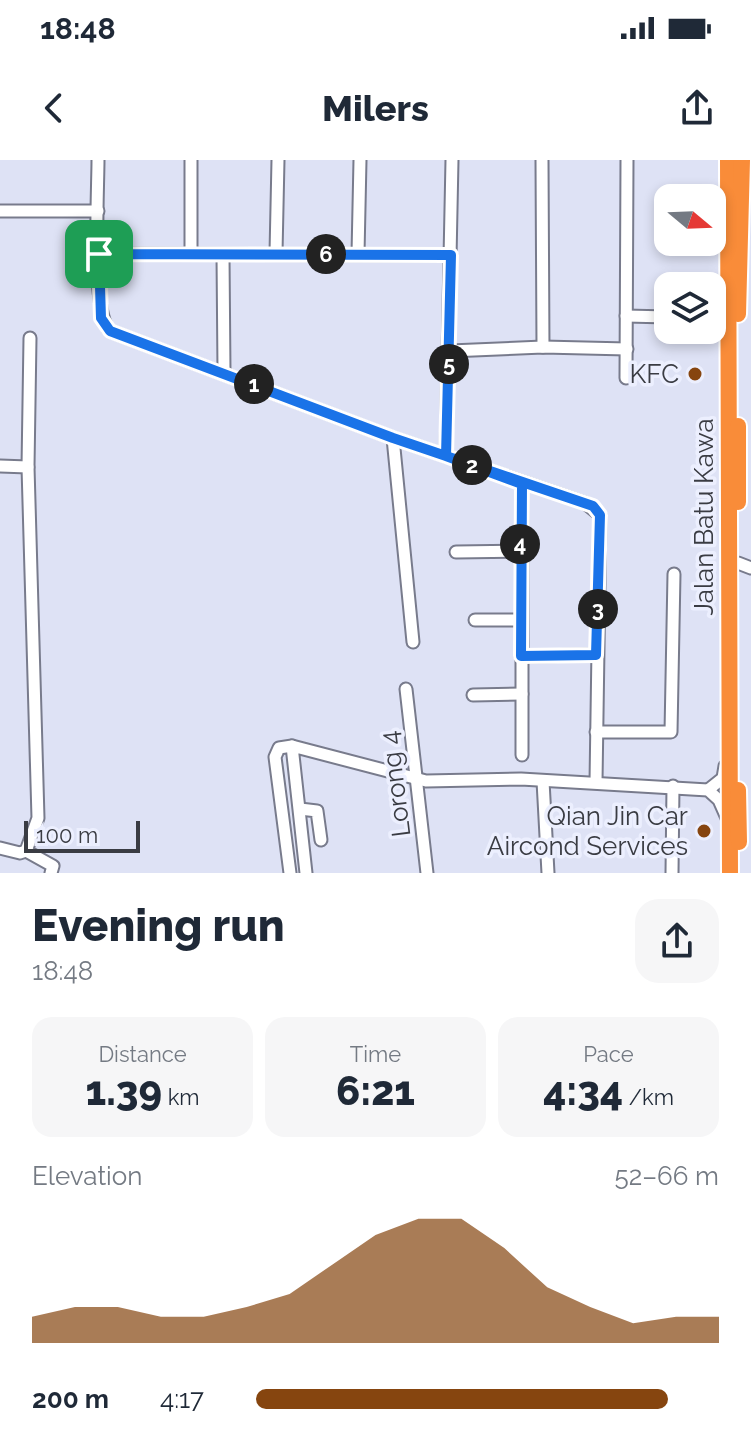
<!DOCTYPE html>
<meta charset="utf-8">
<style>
body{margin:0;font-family:Raleway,sans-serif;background:#f6f6f7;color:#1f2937;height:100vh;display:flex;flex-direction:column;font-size:30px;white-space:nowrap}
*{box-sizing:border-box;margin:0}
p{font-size:26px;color:#747a83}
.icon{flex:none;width:44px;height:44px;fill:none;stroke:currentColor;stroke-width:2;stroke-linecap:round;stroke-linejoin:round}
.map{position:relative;height:713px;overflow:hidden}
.details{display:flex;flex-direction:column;background:#fff;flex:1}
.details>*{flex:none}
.needle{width:52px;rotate:109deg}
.buttons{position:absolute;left:654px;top:24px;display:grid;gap:16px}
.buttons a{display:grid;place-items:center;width:72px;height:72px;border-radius:16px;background:#fff;box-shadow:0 4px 12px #0003;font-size:40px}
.scale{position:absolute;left:24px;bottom:20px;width:116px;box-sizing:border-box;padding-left:8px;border:4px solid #3a3c43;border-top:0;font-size:22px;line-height:28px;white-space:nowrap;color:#3a3c43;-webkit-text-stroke:6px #eceffe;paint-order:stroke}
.pin{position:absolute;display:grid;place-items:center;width:68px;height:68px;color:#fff;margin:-34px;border-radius:16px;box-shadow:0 4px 12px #0006}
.km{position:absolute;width:40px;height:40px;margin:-20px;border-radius:50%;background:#222;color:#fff;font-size:22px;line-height:40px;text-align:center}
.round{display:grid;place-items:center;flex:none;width:84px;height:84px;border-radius:24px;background:#f6f6f7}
.overview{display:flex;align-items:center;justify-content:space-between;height:136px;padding:0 32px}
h1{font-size:44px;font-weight:800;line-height:60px}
.metrics{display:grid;grid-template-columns:repeat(3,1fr);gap:12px;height:136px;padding:8px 32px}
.metrics div{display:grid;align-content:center;border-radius:20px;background:#f6f6f7;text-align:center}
.metrics b{font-size:40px;font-weight:800}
.metrics small{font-size:22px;font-weight:400}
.metrics p{font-size:22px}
.chart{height:224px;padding:16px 32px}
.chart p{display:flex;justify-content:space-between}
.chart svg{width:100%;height:144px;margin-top:8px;fill:#86450f;opacity:.7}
ul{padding:0 32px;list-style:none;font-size:26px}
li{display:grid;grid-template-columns:128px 96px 1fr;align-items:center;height:60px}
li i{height:20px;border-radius:10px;background:#86450f}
.status{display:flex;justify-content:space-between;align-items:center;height:56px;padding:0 40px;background:#fff;direction:ltr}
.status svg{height:22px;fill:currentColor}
header{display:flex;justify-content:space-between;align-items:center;height:104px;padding:0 32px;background:#fff;font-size:36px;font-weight:800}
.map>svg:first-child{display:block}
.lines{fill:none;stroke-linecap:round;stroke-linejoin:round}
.minor-casing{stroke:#787b8c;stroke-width:15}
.highway-casing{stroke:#fff;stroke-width:20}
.minor{stroke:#fff;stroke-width:11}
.highway{stroke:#f98c39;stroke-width:16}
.route-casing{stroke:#fff;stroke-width:16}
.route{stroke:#1a73e8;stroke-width:10}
.poi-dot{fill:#86450f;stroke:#eceffe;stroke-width:3}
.labels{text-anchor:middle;stroke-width:7;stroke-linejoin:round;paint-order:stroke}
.poi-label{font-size:26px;fill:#3a3c43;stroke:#eceffe;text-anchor:end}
.street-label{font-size:26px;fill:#3a3c43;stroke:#eceffe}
</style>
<div class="status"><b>18:48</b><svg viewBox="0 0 49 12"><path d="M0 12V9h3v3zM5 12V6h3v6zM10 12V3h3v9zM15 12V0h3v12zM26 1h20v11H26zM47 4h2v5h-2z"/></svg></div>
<header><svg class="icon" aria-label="back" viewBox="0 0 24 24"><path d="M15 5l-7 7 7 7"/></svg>Milers<svg class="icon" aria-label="share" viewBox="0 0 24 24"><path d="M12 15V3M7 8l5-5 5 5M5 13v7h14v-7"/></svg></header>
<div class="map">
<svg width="751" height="713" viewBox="0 0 751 713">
<rect width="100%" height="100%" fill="#dee2f5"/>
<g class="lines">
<g class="minor-casing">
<g id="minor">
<path d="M98 0C98 33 91 152 110 171L393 278 585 343 600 355 596 622"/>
<polyline points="191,0 191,93"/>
<polyline points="542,0 543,187"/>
<polyline points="0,51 98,51"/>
<polyline points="276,93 278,0"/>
<polyline points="99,94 451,95"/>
<polyline points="358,94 360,0"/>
<polyline points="223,95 224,212"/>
<polyline points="626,156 668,157"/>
<polyline points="450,191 543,187 627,189"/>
<polyline points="626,218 627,0"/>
<polyline points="393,278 413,482"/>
<polyline points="446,296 452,0"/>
<polyline points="0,306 28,307"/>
<polyline points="522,324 522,595"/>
<polyline points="456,392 520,391"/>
<polyline points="738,403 751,408"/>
<polyline points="475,460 520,460"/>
<polyline points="521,496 596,495"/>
<polyline points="406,529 427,713"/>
<polyline points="473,535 522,534"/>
<polyline points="596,572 671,572 674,414"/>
<polyline points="543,621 548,713"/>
<polyline points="708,630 723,618 725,606"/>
<polyline points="300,649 317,651 321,680"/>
<polyline points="0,688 20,693 26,691 53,706 51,713"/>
<polyline points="26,691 38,658 28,307 30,178"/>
<polyline points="290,713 275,597 279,588 292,586"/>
<polyline points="306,713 292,586 426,621 521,619 708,630 719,640 727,658"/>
<polyline points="672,713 673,626"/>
</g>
</g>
<g class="highway-casing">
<g id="highway">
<polyline points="728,0 730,713"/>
<polyline points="738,154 742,0"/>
<polyline points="738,266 738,342"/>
<polyline points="738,630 739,682"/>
</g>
</g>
<use href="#minor" class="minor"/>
<use href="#highway" class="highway"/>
</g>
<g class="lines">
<g class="route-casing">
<polyline id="route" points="99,94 101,158 110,171 393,278 593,346 600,355 596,495 521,496 522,324 446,296 451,95 99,94"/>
</g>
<use href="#route" class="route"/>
</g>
<g class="poi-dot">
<circle cx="695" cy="214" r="8"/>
<circle cx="704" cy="671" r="8"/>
</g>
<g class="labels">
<g class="poi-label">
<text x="679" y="223">KFC</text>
<text x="688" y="665">Qian Jin Car<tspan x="688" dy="30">Aircond Services</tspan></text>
</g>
<g class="street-label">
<text transform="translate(704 357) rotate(-90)" y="9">Jalan Batu Kawa</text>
<text transform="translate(395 624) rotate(-97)" y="9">Lorong 4</text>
</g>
</g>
</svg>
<div class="buttons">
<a><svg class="needle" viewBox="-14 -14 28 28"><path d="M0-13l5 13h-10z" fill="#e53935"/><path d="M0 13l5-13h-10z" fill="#747a83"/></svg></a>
<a><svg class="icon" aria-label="layers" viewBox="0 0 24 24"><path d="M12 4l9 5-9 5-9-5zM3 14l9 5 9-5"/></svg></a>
</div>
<div class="scale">100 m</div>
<div class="pin" style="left:99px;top:94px;background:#1e9e55"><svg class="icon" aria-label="arrive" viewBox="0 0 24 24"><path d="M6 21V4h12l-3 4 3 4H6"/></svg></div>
<b class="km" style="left:254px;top:224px">1</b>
<b class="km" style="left:472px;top:305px">2</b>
<b class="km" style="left:598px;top:449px">3</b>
<b class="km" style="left:520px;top:384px">4</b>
<b class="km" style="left:449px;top:204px">5</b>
<b class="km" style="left:326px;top:94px">6</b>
</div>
<section class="details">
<div class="overview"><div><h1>Evening run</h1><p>18:48</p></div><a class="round"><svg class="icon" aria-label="share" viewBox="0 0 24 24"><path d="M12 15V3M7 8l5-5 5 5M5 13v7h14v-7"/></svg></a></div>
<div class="metrics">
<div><p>Distance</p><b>1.39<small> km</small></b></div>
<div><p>Time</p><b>6:21</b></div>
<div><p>Pace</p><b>4:34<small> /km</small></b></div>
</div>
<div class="chart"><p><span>Elevation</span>52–66 m</p>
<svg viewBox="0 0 160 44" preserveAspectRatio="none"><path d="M0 44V36L10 33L20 33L30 36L40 36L50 33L60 29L70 20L80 11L90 6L100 6L110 15L120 27L130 33L140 38L150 36L160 36V44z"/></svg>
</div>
<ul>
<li><b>200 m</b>4:17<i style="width:89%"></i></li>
</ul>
</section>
